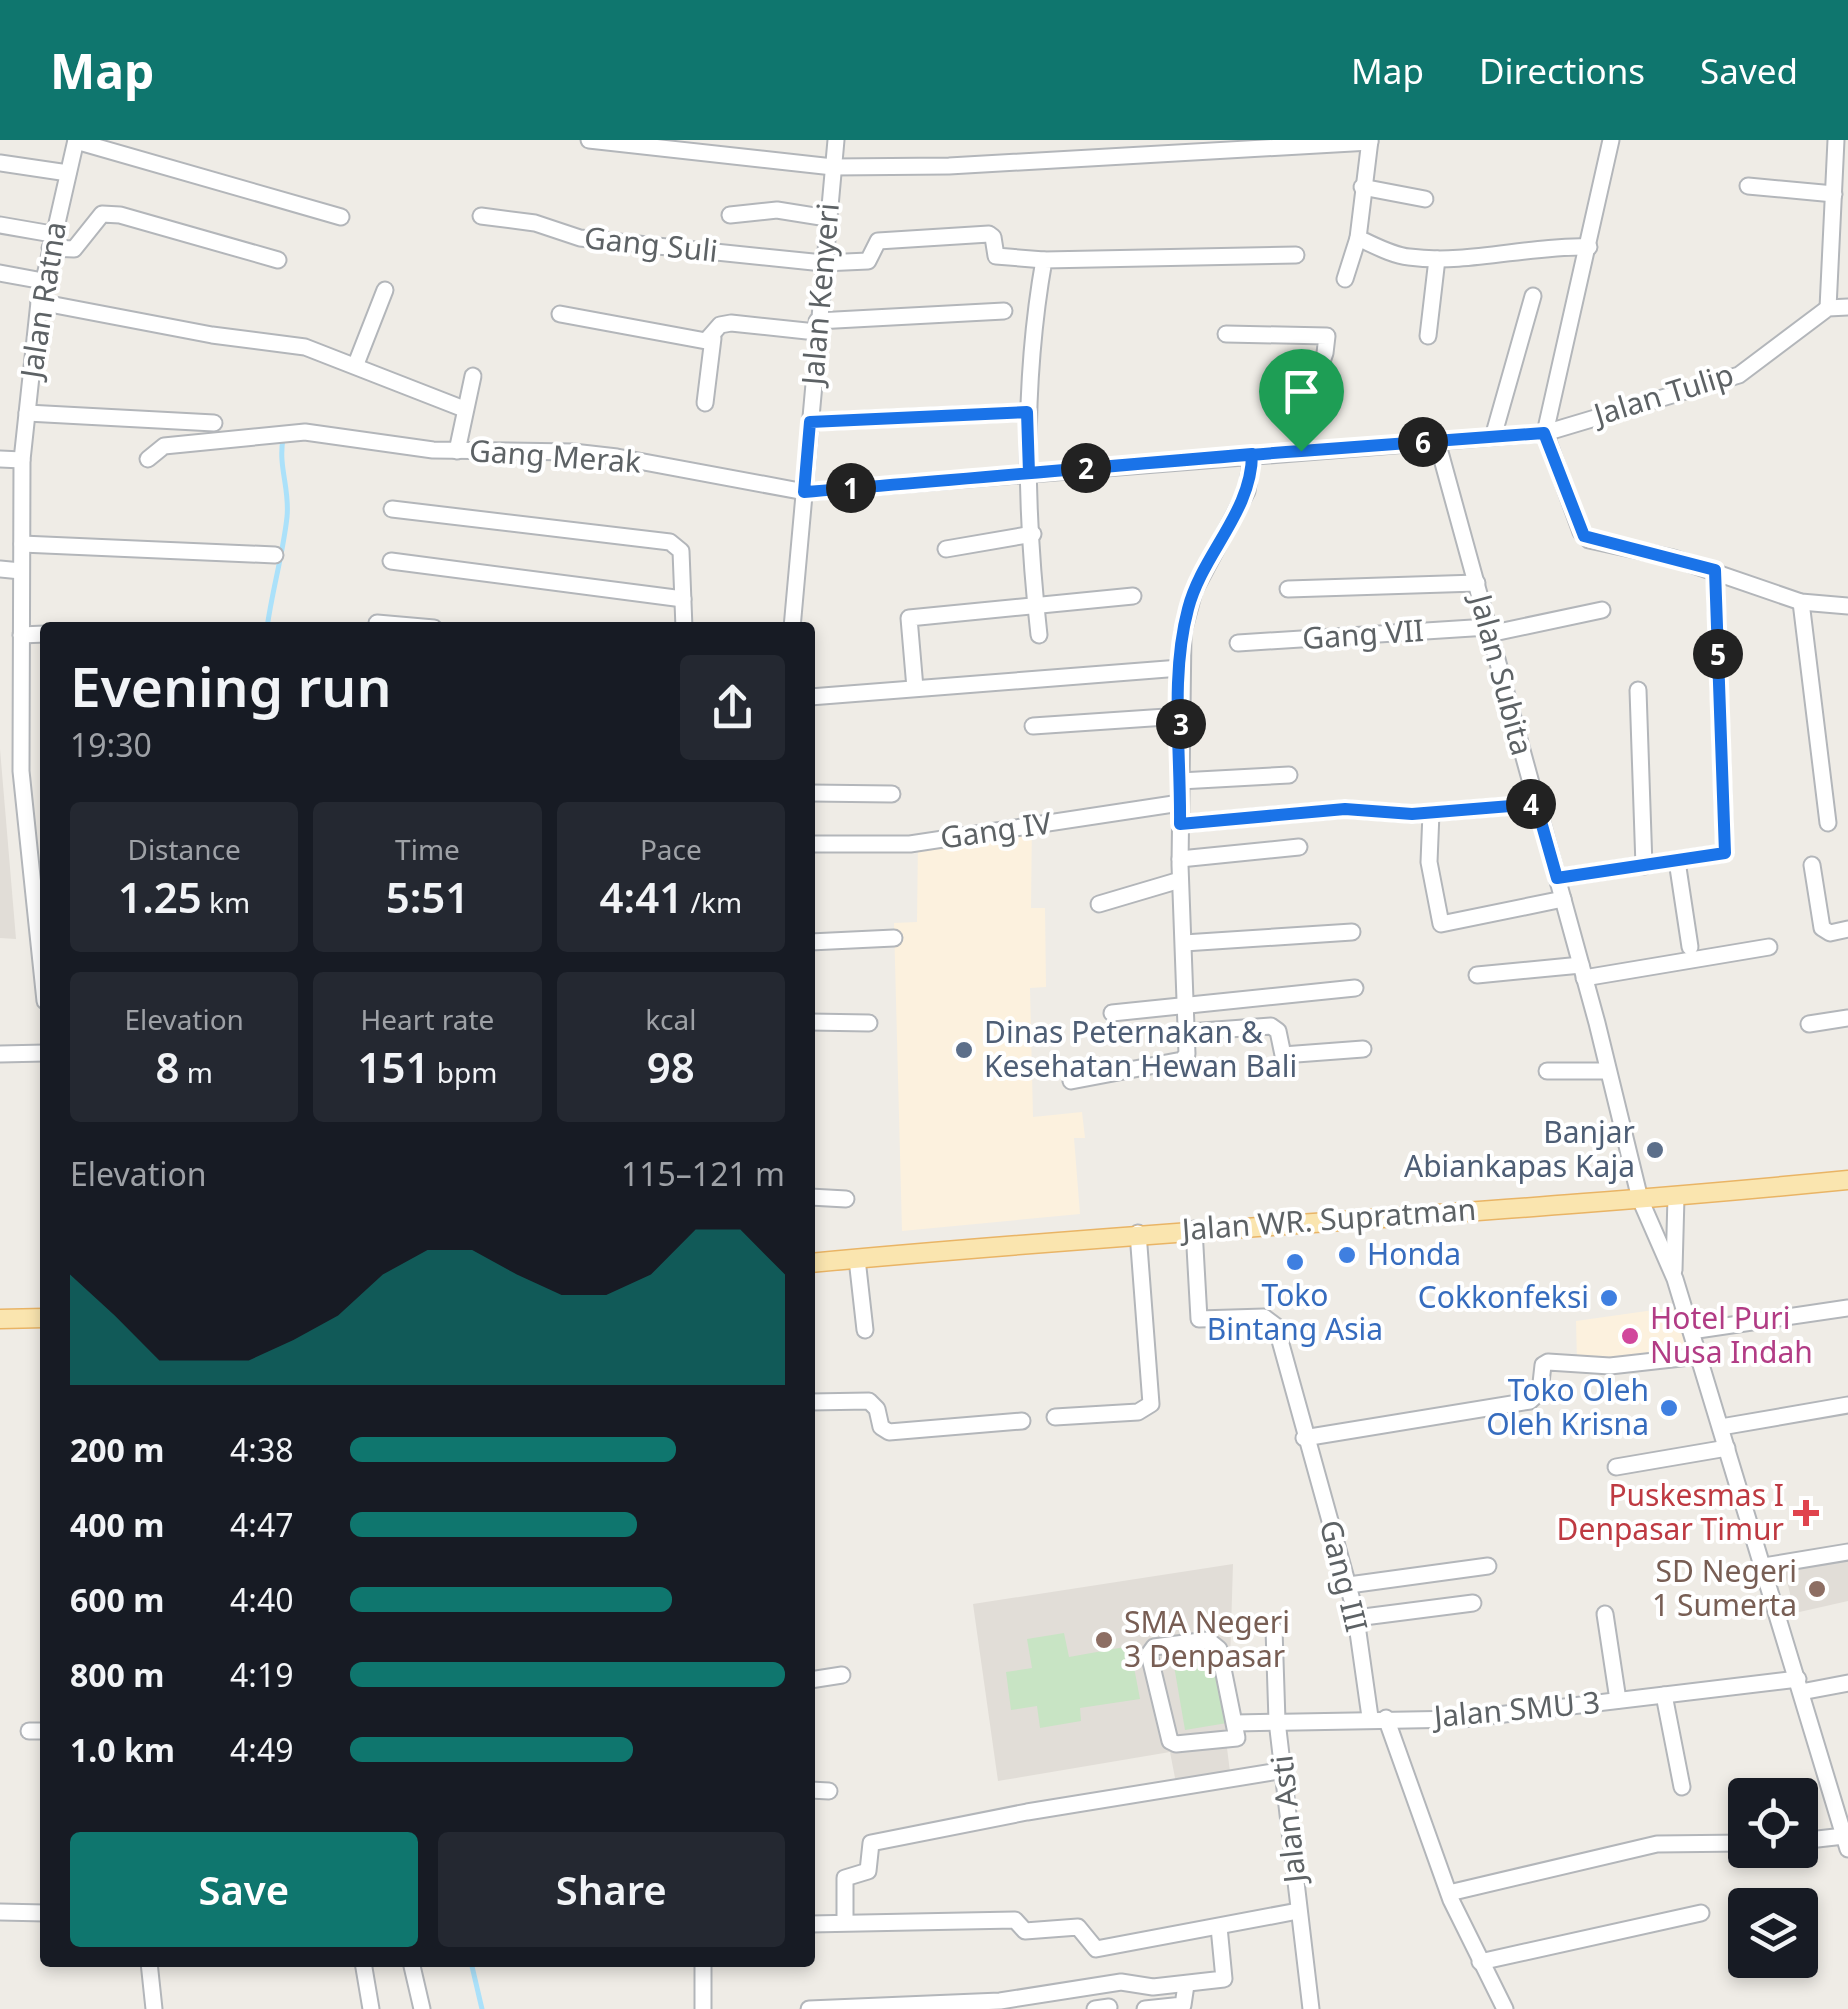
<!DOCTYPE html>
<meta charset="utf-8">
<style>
body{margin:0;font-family:"Noto Sans",sans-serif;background:#242831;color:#f1f3f6;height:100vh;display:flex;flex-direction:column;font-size:38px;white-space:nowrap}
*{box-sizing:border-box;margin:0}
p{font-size:32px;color:#9ea1a6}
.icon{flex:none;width:55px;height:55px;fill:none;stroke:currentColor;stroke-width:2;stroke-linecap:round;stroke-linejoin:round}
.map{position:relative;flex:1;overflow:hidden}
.details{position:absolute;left:40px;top:482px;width:775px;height:1345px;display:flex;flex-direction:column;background:#171b24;border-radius:10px;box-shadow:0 5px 15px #0003}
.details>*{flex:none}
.fabs{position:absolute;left:1728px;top:1638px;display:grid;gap:20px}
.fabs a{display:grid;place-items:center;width:90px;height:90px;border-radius:10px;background:#171b24;box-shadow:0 5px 15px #0003;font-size:50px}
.pin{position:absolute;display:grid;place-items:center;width:85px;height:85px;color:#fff;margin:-102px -42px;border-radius:50% 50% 50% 0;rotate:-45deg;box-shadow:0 0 10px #0007}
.pin .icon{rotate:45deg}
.km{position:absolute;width:50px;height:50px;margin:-25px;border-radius:50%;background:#222;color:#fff;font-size:28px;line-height:50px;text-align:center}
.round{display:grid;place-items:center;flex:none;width:105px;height:105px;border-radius:10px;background:#242831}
.head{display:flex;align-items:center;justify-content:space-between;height:170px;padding:0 30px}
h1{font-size:55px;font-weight:600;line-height:75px}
.figures{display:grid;grid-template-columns:repeat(3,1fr);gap:15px;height:170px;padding:10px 30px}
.figures div{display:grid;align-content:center;border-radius:10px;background:#242831;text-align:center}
.figures b{font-size:42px;font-weight:600}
.figures small{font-size:28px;font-weight:400}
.figures p{font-size:28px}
.chart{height:280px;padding:20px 30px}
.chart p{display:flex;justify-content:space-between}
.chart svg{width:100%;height:180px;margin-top:10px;fill:#0f766e;opacity:.7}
.primary-button{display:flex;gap:20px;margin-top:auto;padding:20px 30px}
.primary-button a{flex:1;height:115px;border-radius:10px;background:#0f766e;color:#fff;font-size:40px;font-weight:600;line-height:115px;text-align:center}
.primary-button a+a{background:#242831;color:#f1f3f6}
ul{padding:0 30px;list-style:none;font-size:32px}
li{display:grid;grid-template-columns:160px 120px 1fr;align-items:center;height:75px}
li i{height:25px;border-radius:12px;background:#0f766e}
header{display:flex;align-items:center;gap:60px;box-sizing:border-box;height:140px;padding:0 50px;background:#0f766e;color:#fff}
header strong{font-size:48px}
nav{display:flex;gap:55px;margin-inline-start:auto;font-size:35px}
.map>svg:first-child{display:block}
.commercial{fill:#fcf1de}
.education{fill:#e1ddd7}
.green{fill:#c8e4c4}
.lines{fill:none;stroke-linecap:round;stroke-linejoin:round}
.stream{stroke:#abe1fa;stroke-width:5}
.minor-casing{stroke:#b3b6ba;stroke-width:19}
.major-casing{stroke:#e9b465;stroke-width:21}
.minor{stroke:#fff;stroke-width:15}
.major{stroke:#fae5af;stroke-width:18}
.route-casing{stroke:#fff;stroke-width:20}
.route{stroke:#1a73e8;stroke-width:12}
.service-dot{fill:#5c6f8a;stroke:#fff;stroke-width:4}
.shop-dot{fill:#3f7fe0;stroke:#fff;stroke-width:4}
.hotel-dot{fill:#d1479c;stroke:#fff;stroke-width:4}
.health-dot{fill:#e0444e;stroke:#fff;stroke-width:4}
.education-dot{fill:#8d6e63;stroke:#fff;stroke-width:4}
.labels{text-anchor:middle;stroke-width:8;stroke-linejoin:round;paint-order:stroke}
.street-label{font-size:30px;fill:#5d6265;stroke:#fff}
.service-label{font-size:30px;fill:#4e5e75;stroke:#fff;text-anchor:start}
.shop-label{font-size:30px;fill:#366cbe;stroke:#fff;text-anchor:end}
.hotel-label{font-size:30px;fill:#b23c85;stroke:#fff;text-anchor:start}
.health-label{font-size:30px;fill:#be3a42;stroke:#fff;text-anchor:end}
.education-label{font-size:30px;fill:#785e54;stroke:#fff;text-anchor:end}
</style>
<header>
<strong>Map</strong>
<nav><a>Map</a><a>Directions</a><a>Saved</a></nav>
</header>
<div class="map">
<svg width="1848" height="1869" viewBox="0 0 1848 1869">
<rect width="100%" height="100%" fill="#efece6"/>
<g class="commercial">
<polygon points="1032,680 1031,768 1045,768 1046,847 1030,848 1033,977 1082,972 1085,998 1074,998 1080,1074 902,1091 894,783 917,782 918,701"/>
<polygon points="1675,1167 1686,1211 1577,1223 1576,1181"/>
</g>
<g class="education">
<polygon points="0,609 16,799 0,798"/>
<polygon points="1848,1417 1848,1461 1795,1473 1784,1430"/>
<polygon points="1233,1424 1229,1555 1235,1606 1227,1608 1230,1632 1176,1643 1170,1612 998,1641 973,1464"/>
</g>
<g class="green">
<polygon points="1064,1493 1069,1517 1130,1506 1140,1559 1080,1568 1081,1581 1040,1588 1037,1566 1011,1570 1006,1532 1032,1528 1027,1499"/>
<polygon points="1215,1513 1227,1583 1185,1590 1173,1520"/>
</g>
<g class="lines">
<g class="stream">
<path d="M267 488C272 451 283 414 287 377 290 349 278 327 283 299"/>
<polyline points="471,1822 482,1869"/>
</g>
<g class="minor-casing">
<g id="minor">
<polyline points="589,0 833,27 949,26 1370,2"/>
<polyline points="1611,0 1545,293 1581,392 1589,400 1673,418 1801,462 1848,466"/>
<polyline points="76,1 341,77"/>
<polyline points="0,23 68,33"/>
<polyline points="1748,46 1834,54"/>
<polyline points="1362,47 1425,59"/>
<polyline points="730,75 777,70 827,78"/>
<polyline points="481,76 535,83 580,98 823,123 868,121 878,101 989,94 993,97 996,116 1044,120"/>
<polyline points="0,85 52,94"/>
<path d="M1358 98C1374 105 1391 115 1409 117 1467 125 1529 105 1589 107"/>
<polyline points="50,108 74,109 102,74 120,75 278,120"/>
<polyline points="0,133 43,141"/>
<polyline points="1345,139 1358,98 1370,0"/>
<polyline points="39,162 212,195 305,207 464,269"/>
<polyline points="1828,168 1836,0"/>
<polyline points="560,174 706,201 720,185 731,183 816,192"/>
<polyline points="817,181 1004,171"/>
<polyline points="1226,194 1327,196 1325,213 1302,277 1301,311"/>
<polyline points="1428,196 1437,119"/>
<polyline points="356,224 385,150"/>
<polyline points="705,263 713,198"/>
<polyline points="27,273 214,283"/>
<polyline points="810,282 1027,272"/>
<polyline points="1493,297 1533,156"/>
<polyline points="1437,301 1597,883 1640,1059 1675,1139 1848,1709"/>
<polyline points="457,311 473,236"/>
<polyline points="0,319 22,320"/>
<polyline points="148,319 164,306 305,292 433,310 573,312 617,317 805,352 1545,293 1739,235 1828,168 1848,167"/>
<polyline points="392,369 670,402 681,411 684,488"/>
<polyline points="22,404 275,415"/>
<polyline points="946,409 1033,394"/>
<polyline points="391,421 683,459"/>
<polyline points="0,429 21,431"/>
<polyline points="1288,449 1477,443"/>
<polyline points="1801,462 1828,683"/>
<polyline points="377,483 434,488"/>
<polyline points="792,488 836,0"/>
<polyline points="1489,494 1602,470"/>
<polyline points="21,495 45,494"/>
<path d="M1039 495C1025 371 1022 243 1044 120L1296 115"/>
<polyline points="1238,503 1488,487"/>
<polyline points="915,548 909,478 1133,456"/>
<polyline points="1638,550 1644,726"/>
<polyline points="810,557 1180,528"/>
<polyline points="1033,586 1181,576"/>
<polyline points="1180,641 1289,635"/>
<polyline points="810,653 892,654"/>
<polyline points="1431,673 1429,722 1441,784 1563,759"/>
<polyline points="1180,684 1345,669 1412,674 1536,664"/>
<polyline points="810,704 910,704 1180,663"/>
<polyline points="1180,719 1299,707"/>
<polyline points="1677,721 1690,807"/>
<polyline points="1812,725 1822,788 1830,793 1848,789"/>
<polyline points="1557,738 1725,713 1715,431"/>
<polyline points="1099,764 1180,740"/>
<polyline points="810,802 894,798"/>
<polyline points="1184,803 1352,792"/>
<polyline points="1477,835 1581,825"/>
<polyline points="1584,838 1769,807"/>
<polyline points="45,861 21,631 22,320 39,162 76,0"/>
<polyline points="1112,873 1355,848"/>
<polyline points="810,882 869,883"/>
<polyline points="1809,884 1848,878"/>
<polyline points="1188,892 1271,886 1278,891 1283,915 1363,909"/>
<polyline points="0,914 45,913"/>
<polyline points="1547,931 1608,931"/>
<polyline points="1071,941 1182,920 1187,914 1180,725 1183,492 1194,451 1247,351 1252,315"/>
<polyline points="810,1057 846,1059"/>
<polyline points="1194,1089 1199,1179 1264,1177 1276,1186 1355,1471 1370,1577"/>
<polyline points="857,1119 865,1190"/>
<polyline points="1674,1130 1676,1057"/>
<polyline points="1691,1191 1848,1168"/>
<polyline points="810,1262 869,1261 877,1269 881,1287 889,1292 1022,1281"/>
<polyline points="1055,1277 1138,1272 1151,1264 1138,1093"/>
<polyline points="1721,1287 1848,1265"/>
<polyline points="1304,1298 1530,1261 1540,1252 1543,1225 1548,1222 1610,1226 1699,1216"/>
<polyline points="1616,1327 1727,1308"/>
<polyline points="1764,1426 1848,1412"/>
<polyline points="1349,1445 1488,1426"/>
<polyline points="1605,1474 1618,1560"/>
<polyline points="1356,1478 1473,1463"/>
<polyline points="1274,1489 1277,1581 1311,1869"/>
<polygon points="1208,1500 1219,1509 1237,1598 1176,1604 1170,1601 1149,1514 1154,1507"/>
<polyline points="810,1540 842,1535"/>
<polyline points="1801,1552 1848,1543"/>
<polyline points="1664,1555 1682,1647"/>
<polyline points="1386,1578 1451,1760 1505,1869"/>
<polyline points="1235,1583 1463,1579 1798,1539"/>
<polyline points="29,1591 45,1591"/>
<polyline points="810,1650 829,1651"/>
<polyline points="1800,1701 1844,1696"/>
<polyline points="1449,1753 1657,1704 1745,1703"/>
<polyline points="0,1772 45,1773"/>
<polyline points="845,1782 845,1738 868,1731 871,1703 1027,1672 1285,1630"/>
<polyline points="810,1784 1015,1780 1025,1791 1078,1787 1096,1809 1298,1771"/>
<polyline points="149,1822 154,1869"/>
<polyline points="363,1822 371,1869"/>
<polyline points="1480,1822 1701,1773"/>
<polyline points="412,1826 422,1869"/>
<polyline points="703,1869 703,1822"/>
<polyline points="809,1869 1000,1861 1121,1842 1153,1847 1224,1839 1219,1787"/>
<polyline points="1095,1869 1109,1867"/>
<polyline points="1145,1869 1183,1865 1186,1845"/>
</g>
</g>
<g class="major-casing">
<g id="major">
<path d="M810 1123C1156 1090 1503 1074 1848 1040"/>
<polyline points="0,1179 45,1178"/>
</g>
</g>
<use href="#minor" class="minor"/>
<use href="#major" class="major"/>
</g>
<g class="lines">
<g class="route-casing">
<path id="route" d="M1301 311C1135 323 970 339 804 352L810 282 1027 272 1029 333 1252 314C1252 372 1202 414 1188 469 1170 536 1181 614 1180 684L1345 669 1412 674 1536 664 1557 738 1725 713 1715 430 1584 396 1544 293 1301 311"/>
</g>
<use href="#route" class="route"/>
</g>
<g class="service-dot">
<circle cx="964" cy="910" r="10"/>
<circle cx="1655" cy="1010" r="10"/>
</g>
<g class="shop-dot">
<circle cx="1347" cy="1115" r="10"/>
<circle cx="1295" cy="1122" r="10"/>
<circle cx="1609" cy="1158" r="10"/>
<circle cx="1669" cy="1268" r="10"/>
</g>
<circle class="hotel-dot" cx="1630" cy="1196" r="10"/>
<path class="health-dot" d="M1801 1358h10v10h10v10h-10v10h-10v-10h-10v-10h10z"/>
<g class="education-dot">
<circle cx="1817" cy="1449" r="10"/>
<circle cx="1104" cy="1500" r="10"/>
</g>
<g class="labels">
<g class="street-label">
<text transform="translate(651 105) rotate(6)" y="10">Gang Suli</text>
<text transform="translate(821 154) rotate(-85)" y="10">Jalan Kenyeri</text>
<text transform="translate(44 160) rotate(-81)" y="10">Jalan Ratna</text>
<text transform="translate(1664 255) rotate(-17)" y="10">Jalan Tulip</text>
<text transform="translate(555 317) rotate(4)" y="10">Gang Merak</text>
<text transform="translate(1363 495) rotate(-4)" y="10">Gang VII</text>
<text transform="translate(1501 535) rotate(75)" y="10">Jalan Subita</text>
<text transform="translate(996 691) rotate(-8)" y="10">Gang IV</text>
<text transform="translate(1329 1080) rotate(-4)" y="10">Jalan WR. Supratman</text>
<text transform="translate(1343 1436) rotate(76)" y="10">Gang III</text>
<text transform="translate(1517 1570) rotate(-5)" y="10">Jalan SMU 3</text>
<text transform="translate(1289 1679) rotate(-96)" y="10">Jalan Asti</text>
</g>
<g class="service-label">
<text x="984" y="903">Dinas Peternakan &amp;<tspan x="984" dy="34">Kesehatan Hewan Bali</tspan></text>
<text x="1635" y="1003" text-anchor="end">Banjar<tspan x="1635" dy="34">Abiankapas Kaja</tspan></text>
</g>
<g class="shop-label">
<text x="1367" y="1125" text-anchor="start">Honda</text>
<text x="1295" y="1166" text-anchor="middle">Toko<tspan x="1295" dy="34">Bintang Asia</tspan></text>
<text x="1589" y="1168">Cokkonfeksi</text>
<text x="1649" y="1261">Toko Oleh<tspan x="1649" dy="34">Oleh Krisna</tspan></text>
</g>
<g class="hotel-label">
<text x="1650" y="1189">Hotel Puri<tspan x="1650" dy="34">Nusa Indah</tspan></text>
</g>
<g class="health-label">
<text x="1784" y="1366">Puskesmas I<tspan x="1784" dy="34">Denpasar Timur</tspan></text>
</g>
<g class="education-label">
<text x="1797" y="1442">SD Negeri<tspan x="1797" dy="34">1 Sumerta</tspan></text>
<text x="1124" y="1493" text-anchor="start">SMA Negeri<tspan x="1124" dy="34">3 Denpasar</tspan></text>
</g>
</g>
</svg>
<div class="fabs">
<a><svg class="icon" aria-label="locate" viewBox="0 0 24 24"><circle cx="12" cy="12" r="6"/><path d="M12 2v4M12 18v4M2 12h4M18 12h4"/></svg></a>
<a><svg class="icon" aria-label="layers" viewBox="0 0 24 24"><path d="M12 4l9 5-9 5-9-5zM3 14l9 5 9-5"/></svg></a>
</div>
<div class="pin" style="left:1301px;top:311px;background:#1e9e55"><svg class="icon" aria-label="arrive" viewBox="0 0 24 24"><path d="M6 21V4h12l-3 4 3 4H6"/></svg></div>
<b class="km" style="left:851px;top:348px">1</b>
<b class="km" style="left:1086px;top:328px">2</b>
<b class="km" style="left:1181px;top:584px">3</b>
<b class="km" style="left:1531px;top:664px">4</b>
<b class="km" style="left:1718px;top:514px">5</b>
<b class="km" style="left:1423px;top:302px">6</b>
<section class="details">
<div class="head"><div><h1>Evening run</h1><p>19:30</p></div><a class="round"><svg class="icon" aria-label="share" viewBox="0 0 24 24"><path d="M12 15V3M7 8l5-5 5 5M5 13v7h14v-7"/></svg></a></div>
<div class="figures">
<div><p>Distance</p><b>1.25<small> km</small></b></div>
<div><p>Time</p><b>5:51</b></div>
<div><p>Pace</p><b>4:41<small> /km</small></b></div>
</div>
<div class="figures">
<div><p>Elevation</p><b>8<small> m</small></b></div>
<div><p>Heart rate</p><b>151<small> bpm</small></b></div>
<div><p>kcal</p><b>98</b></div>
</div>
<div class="chart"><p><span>Elevation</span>115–121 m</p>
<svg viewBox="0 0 160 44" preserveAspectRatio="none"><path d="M0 44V17L10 27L20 38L30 38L40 38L50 33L60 27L70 17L80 11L90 11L100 17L110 22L120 22L130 17L140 6L150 6L160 17V44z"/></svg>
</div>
<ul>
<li><b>200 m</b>4:38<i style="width:75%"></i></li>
<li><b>400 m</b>4:47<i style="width:66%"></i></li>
<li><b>600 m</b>4:40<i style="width:74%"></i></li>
<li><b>800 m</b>4:19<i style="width:100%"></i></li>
<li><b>1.0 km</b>4:49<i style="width:65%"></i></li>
</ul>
<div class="primary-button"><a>Save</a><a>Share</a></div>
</section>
</div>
